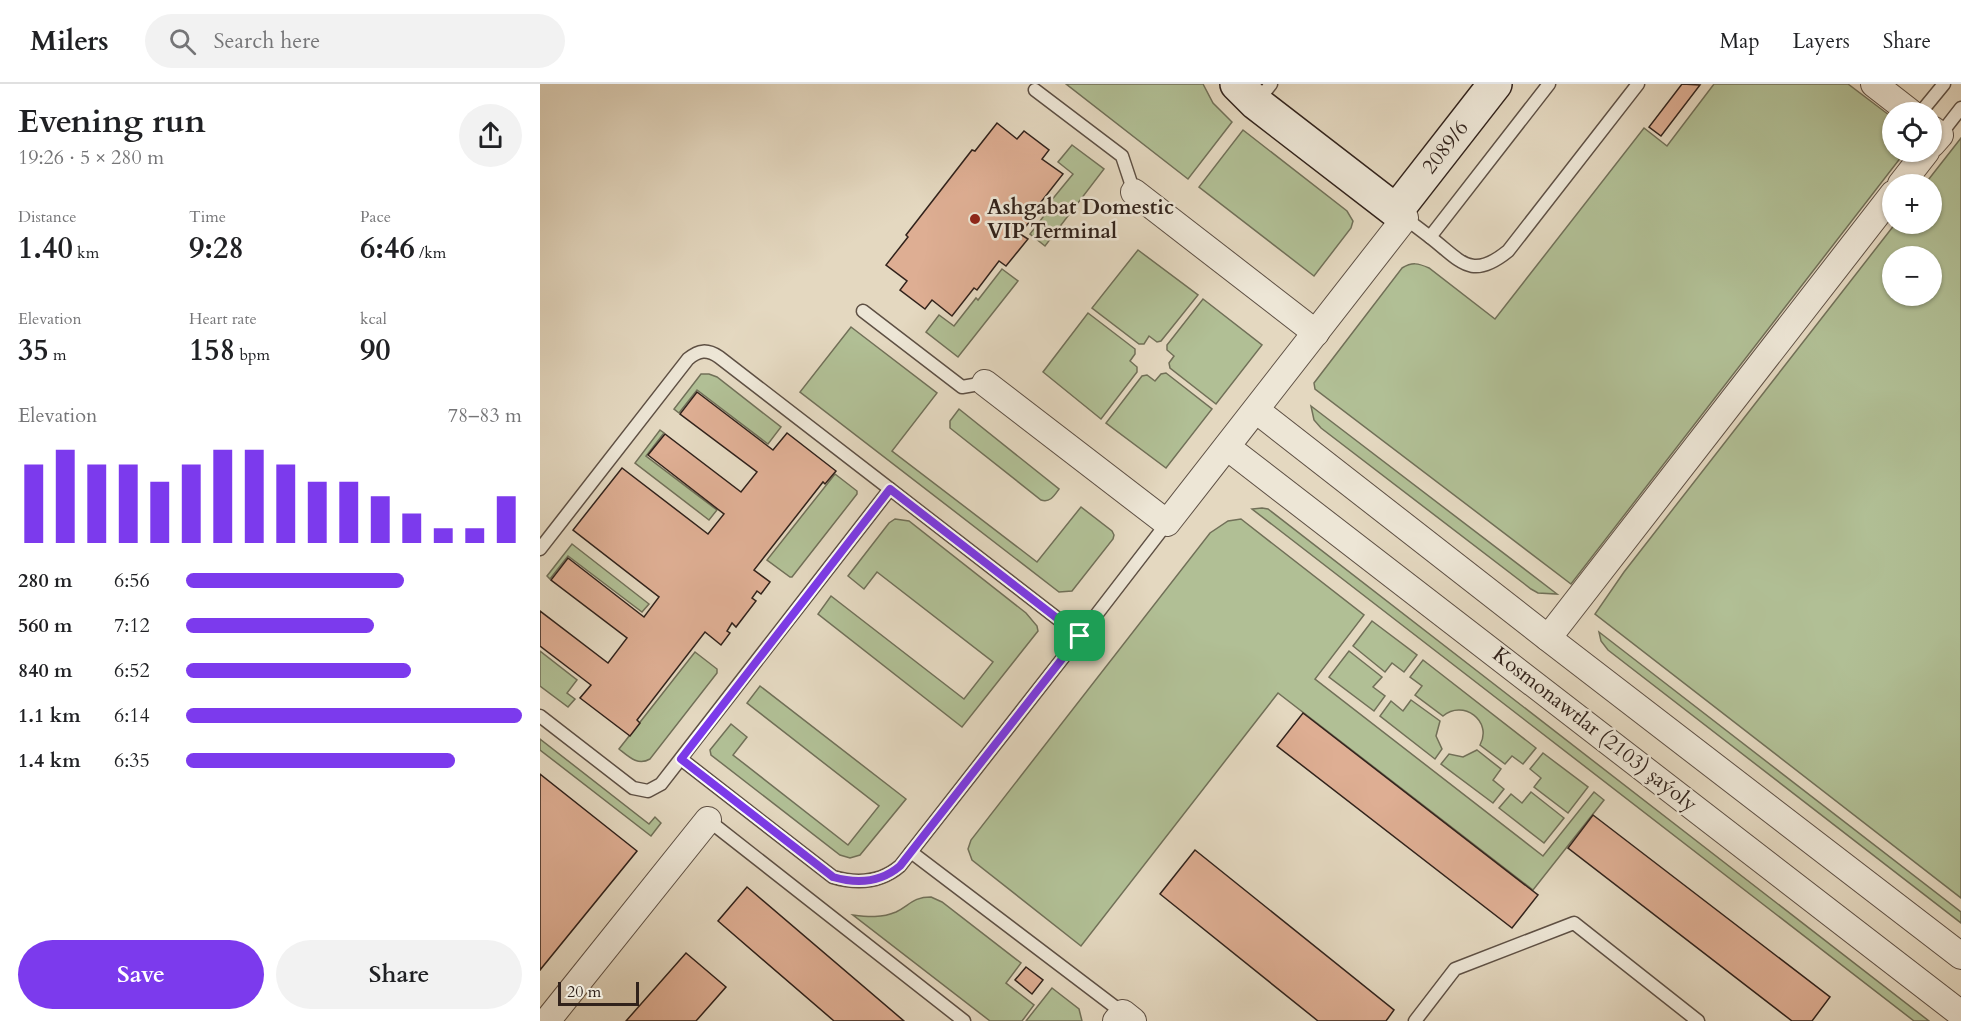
<!DOCTYPE html>
<meta charset="utf-8">
<style>
body{margin:0;font-family:Cardo,serif;background:#f2f2f2;color:#202124;height:100vh;display:flex;flex-direction:column;font-size:22px;white-space:nowrap}
*{box-sizing:border-box;margin:0}
p{font-size:20px;color:#757577}
.icon{flex:none;width:33px;height:33px;fill:none;stroke:currentColor;stroke-width:2;stroke-linecap:round;stroke-linejoin:round}
.map{position:relative;flex:1;overflow:hidden}
.sheet{display:flex;flex-direction:column;background:#fff;width:540px}
.sheet>*{flex:none}
.fabs{position:absolute;left:1342px;top:18px;display:grid;gap:12px}
.fabs a{display:grid;place-items:center;width:60px;height:60px;border-radius:50%;background:#fff;box-shadow:0 2px 4px #0004;font-size:30px}
.scale{position:absolute;left:18px;bottom:15px;width:81px;box-sizing:border-box;padding-left:6px;border:3px solid #31221b;border-top:0;font-size:16px;line-height:21px;white-space:nowrap;color:#31221b;-webkit-text-stroke:4px #ede6d6;paint-order:stroke}
.pin{position:absolute;display:grid;place-items:center;width:51px;height:51px;color:#fff;margin:-26px;border-radius:12px;box-shadow:0 3px 9px #0006}
.round{display:grid;place-items:center;flex:none;width:63px;height:63px;border-radius:32px;background:#f2f2f2}
.summary{display:flex;align-items:center;justify-content:space-between;height:102px;padding:0 18px}
h1{font-size:33px;font-weight:600;line-height:45px}
.figures{display:grid;grid-template-columns:repeat(3,1fr);gap:9px;height:102px;padding:6px 18px}
.figures div{display:grid;align-content:center}
.figures b{font-size:30px;font-weight:600}
.figures small{font-size:16px;font-weight:400}
.figures p{font-size:16px}
.chart{height:168px;padding:12px 18px}
.chart p{display:flex;justify-content:space-between}
.chart svg{width:100%;height:108px;margin-top:6px;stroke:#7c3aed;stroke-width:6}
.cta{display:flex;gap:12px;margin-top:auto;padding:12px 18px}
.cta a{flex:1;height:69px;border-radius:36px;background:#7c3aed;color:#fff;font-size:24px;font-weight:600;line-height:69px;text-align:center}
.cta a+a{background:#f2f2f2;color:#202124}
ul{padding:0 18px;list-style:none;font-size:20px}
li{display:grid;grid-template-columns:96px 72px 1fr;align-items:center;height:45px}
li i{height:15px;border-radius:8px;background:#7c3aed}
header{display:flex;align-items:center;gap:36px;box-sizing:border-box;height:84px;padding:0 30px;background:#fff;border-bottom:2px solid #e0e0e0}
header strong{font-size:28px}
nav{display:flex;gap:33px;margin-inline-start:auto;font-size:21px}
.search{width:420px;height:54px;background:#f2f2f2;display:flex;align-items:center;gap:15px;box-sizing:border-box;padding:0 21px;border-radius:33px;color:#757577;font-size:22px}
main{display:flex;flex:1;min-height:0}
.map>svg:first-child{display:block}
.green{fill:#b1bf95;stroke:#717058;stroke-width:1.5;fill-rule:evenodd}
.building{fill:#deae93;stroke:#31221b;stroke-width:1.5}
.lines{fill:none;stroke-linecap:round;stroke-linejoin:round}
.lane-casing{stroke:#5e5044;stroke-width:15}
.street-casing{stroke:#5e5044;stroke-width:28}
.secondary-casing{stroke:#31221b;stroke-width:36}
.lane{stroke:#ede6d6;stroke-width:12}
.street{stroke:#ede6d6;stroke-width:26}
.secondary{stroke:#ede6d6;stroke-width:33}
.route-casing{stroke:#fff;stroke-width:12}
.route{stroke:#7c3aed;stroke-width:8}
.poi-dot{fill:#8f2418;stroke:#ede6d6;stroke-width:2}
.labels{text-anchor:middle;stroke-width:5;stroke-linejoin:round;paint-order:stroke}
.street-label{font-size:21px;fill:#31221b;stroke:#ede6d6}
.poi-label{font-size:21px;font-weight:bold;fill:#31221b;stroke:#ede6d6;text-anchor:start}
</style>
<header>
<strong>Milers</strong>
<div class="search"><svg class="icon" aria-label="search" viewBox="0 0 24 24"><circle cx="10" cy="10" r="6"/><path d="M15 15l6 6"/></svg>Search here</div>
<nav><a>Map</a><a>Layers</a><a>Share</a></nav>
</header>
<main>
<section class="sheet">
<div class="summary"><div><h1>Evening run</h1><p>19:26 · 5 × 280 m</p></div><a class="round"><svg class="icon" aria-label="share" viewBox="0 0 24 24"><path d="M12 15V3M7 8l5-5 5 5M5 13v7h14v-7"/></svg></a></div>
<div class="figures">
<div><p>Distance</p><b>1.40<small> km</small></b></div>
<div><p>Time</p><b>9:28</b></div>
<div><p>Pace</p><b>6:46<small> /km</small></b></div>
</div>
<div class="figures">
<div><p>Elevation</p><b>35<small> m</small></b></div>
<div><p>Heart rate</p><b>158<small> bpm</small></b></div>
<div><p>kcal</p><b>90</b></div>
</div>
<div class="chart"><p><span>Elevation</span>78–83 m</p>
<svg viewBox="0 0 160 44" preserveAspectRatio="none"><path d="M5 44V12M15 44V6M25 44V12M35 44V12M45 44V19M55 44V12M65 44V6M75 44V6M85 44V12M95 44V19M105 44V19M115 44V25M125 44V32M135 44V38M145 44V38M155 44V25"/></svg>
</div>
<ul>
<li><b>280 m</b>6:56<i style="width:65%"></i></li>
<li><b>560 m</b>7:12<i style="width:56%"></i></li>
<li><b>840 m</b>6:52<i style="width:67%"></i></li>
<li><b>1.1 km</b>6:14<i style="width:100%"></i></li>
<li><b>1.4 km</b>6:35<i style="width:80%"></i></li>
</ul>
<div class="cta"><a>Save</a><a>Share</a></div>
</section>
<div class="map">
<svg width="1421" height="937" viewBox="0 0 1421 937">
<rect width="100%" height="100%" fill="#e4d8c0"/>
<filter id="stains"><feTurbulence type="fractalNoise" baseFrequency=".00333" numOctaves="4"/><feColorMatrix values="0 0 0 0 .2 0 0 0 0 .09 0 0 0 0 .02 0 0 0 .5 -.17"/></filter>
<radialGradient id="worn" r=".72"><stop offset=".6" stop-color="#630" stop-opacity="0"/><stop offset="1" stop-color="#630" stop-opacity=".3"/></radialGradient>
<g class="green">
<polygon points="526,0 663,0 673,19 692,38 648,95"/>
<path d="M1174 0H1308L1353 34V68H1365L1031 500 775 305 774 299 862 184C872 178 878 179 889 184L955 235 1104 44 1127 62Z"/>
<polygon points="703,46 807,127 813,137 811,144 774,192 659,103"/>
<path d="M1421 54V814L1055 530 1084 488 1355 140H1392V100H1385ZM1392 172V212H1353V172Z"/>
<polygon points="532,61 564,85 505,162 490,150 513,120 510,118 533,90 518,78"/>
<polygon points="598,166 658,211 621,257 617,258 609,252 604,260 599,260 552,224"/>
<polygon points="462,185 478,197 418,273 386,248 399,231 414,242 436,214 438,216"/>
<polygon points="663,215 722,261 676,320 630,284 629,279 634,272 627,266 627,261"/>
<polygon points="548,229 595,265 595,270 590,277 597,283 597,288 561,335 503,288"/>
<polygon points="311,243 397,309 352,367 497,478 541,423 572,447 574,451 573,455 532,507 519,508 260,308"/>
<polygon points="626,289 672,325 626,384 566,339 602,292 607,291 615,297 621,290"/>
<polygon points="161,290 169,290 177,293 241,343 228,360 157,306 139,329 134,325"/>
<polygon points="771,322 1017,510 998,509 991,505 781,344 774,336"/>
<path d="M419 325 519 405C514 412 510 419 501 416L410 344V337Z"/>
<polygon points="120,346 124,349 106,372 177,426 169,436 95,379"/>
<polygon points="295,390 317,407 317,410 252,493 250,493 227,476"/>
<polygon points="722,424 728,425 1389,937 1374,937 712,425"/>
<polygon points="355,435 369,437 486,529 497,542 498,547 422,643 278,530 291,512 424,615 453,578 337,488 324,505 308,492 349,439"/>
<polygon points="701,435 824,531 775,595 1003,772 1054,708 1064,716 993,806 738,609 541,862 432,776 428,765 431,756 670,449 688,437"/>
<polygon points="32,460 109,520 102,528 28,472 10,495 7,492"/>
<polygon points="832,537 877,571 864,588 852,579 845,588 813,562"/>
<polygon points="1059,548 1421,828 1421,839 1068,566 1061,557"/>
<polygon points="0,567 37,596 27,609 35,615 28,623 0,602"/>
<polygon points="809,567 842,593 833,603 845,612 834,627 789,593"/>
<path d="M155 568 177 585V589L110 675C98 682 89 673 79 665Z"/>
<path d="M883 576 996 664 983 680 972 672 965 680 940 661C953 637 923 615 903 632L875 611 882 602 870 593Z"/>
<polygon points="220,602 366,715 320,771 310,774 300,771 171,671 170,666 191,640 207,653 193,671 308,761 339,722 207,619"/>
<polygon points="871,616 900,637 896,652 902,665 895,675 840,632 851,617 863,627"/>
<polygon points="0,655 109,740 115,733 121,739 111,752 0,666"/>
<polygon points="937,666 961,685 953,696 964,705 953,719 901,680 909,670 923,673"/>
<polygon points="1003,669 1048,703 1028,729 994,703 1001,694 990,685"/>
<polygon points="991,708 1024,734 1004,759 959,724 971,710 982,719"/>
<path d="M391 813 402 818 481 879 466 899 494 921 482 937H450L313 831C328 833 342 834 356 828 370 821 373 813 391 813Z"/>
<polygon points="512,904 539,925 542,937 486,937"/>
</g>
<g class="building">
<polygon points="1142,0 1160,1 1121,52 1109,43"/>
<polygon points="457,39 477,55 484,47 509,66 502,75 523,90 501,118 503,120 480,150 488,155 466,182 459,177 437,206 434,204 412,232 392,216 385,225 360,206 367,197 346,181 368,153 366,151 432,66 435,67"/>
<polygon points="157,308 233,366 247,349 296,387 285,400 283,398 214,486 230,498 221,510 217,507 212,514 216,517 196,543 192,539 187,547 190,549 181,561 165,548 97,636 100,639 90,652 40,614 51,601 0,562 0,527 68,579 87,554 11,496 28,474 104,533 119,513 33,446 82,384 168,450 184,430 108,371 125,350 201,408 217,388 140,330"/>
<polygon points="763,629 998,811 972,844 737,662"/>
<polygon points="0,690 97,767 0,886"/>
<polygon points="1053,731 1290,913 1272,937 1252,937 1028,764"/>
<polygon points="655,766 854,926 846,937 778,937 620,810"/>
<polygon points="207,803 364,937 294,937 178,837"/>
<polygon points="146,869 186,903 156,937 86,937"/>
<polygon points="486,883 503,896 492,910 475,896"/>
</g>
<g class="lines">
<g class="lane-casing">
<g id="lane">
<polyline points="495,6 582,72 594,108"/>
<polyline points="717,18 731,0"/>
<polyline points="1381,28 1404,0"/>
<polyline points="1400,51 1421,24"/>
<polyline points="865,134 890,153 1009,0"/>
<path d="M890 153C921 177 931 197 968 167L1098 0"/>
<polyline points="323,227 422,303 445,299"/>
<path d="M0 465 148 275C159 266 167 265 179 273L350 405"/>
<polyline points="540,552 627,439"/>
<path d="M0 632 93 704 108 707 121 700 350 405 540 552 360 782C340 799 317 800 293 793L141 675"/>
<polyline points="168,736 424,937"/>
<polyline points="371,768 583,929"/>
<polyline points="875,937 915,885 1034,839 1158,937"/>
</g>
</g>
<g class="street-casing">
<g id="street">
<polyline points="1334,0 1370,28"/>
<polyline points="1392,45 1400,51 1392,60"/>
<polyline points="1361,100 1386,68"/>
<polyline points="594,108 776,249"/>
<polyline points="445,299 627,439 865,134 856,127"/>
<polyline points="716,326 1008,554 1421,872"/>
<polyline points="687,363 1421,930"/>
<polyline points="1008,554 1353,110"/>
<polyline points="7,937 168,736"/>
<polyline points="576,937 583,929 593,937"/>
</g>
</g>
<g class="secondary-casing">
<polyline id="secondary" points="697,0 716,19 856,127 955,0"/>
</g>
<use href="#lane" class="lane"/>
<use href="#street" class="street"/>
<use href="#secondary" class="secondary"/>
</g>
<g class="lines">
<g class="route-casing">
<path id="route" d="M350 405 540 552 360 782C340 799 317 800 293 793L141 675Z"/>
</g>
<use href="#route" class="route"/>
</g>
<circle class="poi-dot" cx="435" cy="135" r="6"/>
<g class="labels">
<g class="street-label">
<text transform="translate(905 63) rotate(-52)" y="7">2089/6</text>
<text transform="translate(1055 645) rotate(38)" y="7">Kosmonawtlar (2103) şaýoly</text>
</g>
<g class="poi-label">
<text x="447" y="130">Ashgabat Domestic<tspan x="447" dy="24">VIP Terminal</tspan></text>
</g>
</g>
<rect width="100%" height="100%" filter="url(#stains)"/>
<rect width="100%" height="100%" fill="url(#worn)"/>
</svg>
<div class="fabs">
<a><svg class="icon" aria-label="locate" viewBox="0 0 24 24"><circle cx="12" cy="12" r="6"/><path d="M12 2v4M12 18v4M2 12h4M18 12h4"/></svg></a>
<a>+</a>
<a>−</a>
</div>
<div class="scale">20 m</div>
<div class="pin" style="left:540px;top:552px;background:#1e9e55"><svg class="icon" aria-label="arrive" viewBox="0 0 24 24"><path d="M6 21V4h12l-3 4 3 4H6"/></svg></div>
</div>
</main>
